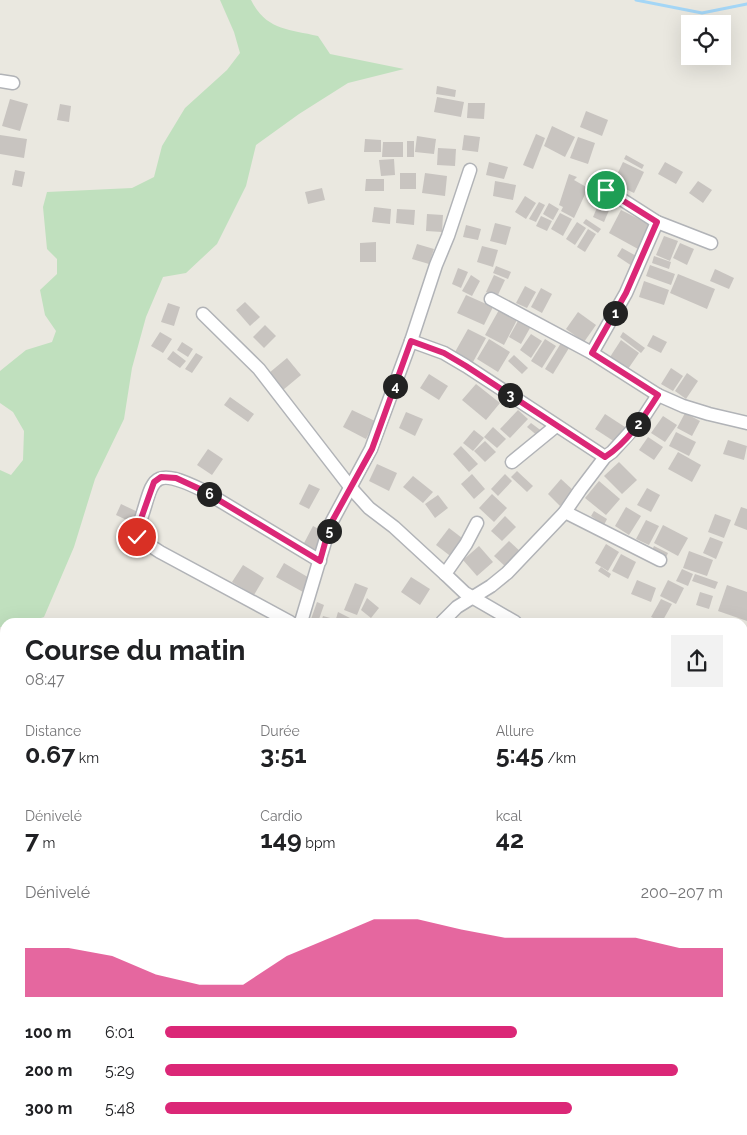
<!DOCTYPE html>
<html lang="fr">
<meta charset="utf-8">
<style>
body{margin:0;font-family:Raleway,sans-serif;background:#f2f2f2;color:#202124;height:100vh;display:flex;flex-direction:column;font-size:19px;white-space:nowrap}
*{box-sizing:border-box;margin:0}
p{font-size:16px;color:#757577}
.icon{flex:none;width:28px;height:28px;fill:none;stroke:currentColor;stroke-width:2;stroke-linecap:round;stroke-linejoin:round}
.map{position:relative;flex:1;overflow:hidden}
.details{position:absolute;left:0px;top:618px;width:748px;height:518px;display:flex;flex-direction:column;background:#fff;border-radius:15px 15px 0 0;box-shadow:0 5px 20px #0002}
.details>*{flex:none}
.controls{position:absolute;left:681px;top:15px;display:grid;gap:10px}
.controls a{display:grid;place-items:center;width:50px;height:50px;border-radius:0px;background:#fff;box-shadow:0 5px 20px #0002;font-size:25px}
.pin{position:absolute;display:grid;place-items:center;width:42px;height:42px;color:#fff;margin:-21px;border:2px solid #fff;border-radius:50%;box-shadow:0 1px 5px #0007}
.km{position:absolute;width:25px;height:25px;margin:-12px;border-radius:50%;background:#222;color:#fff;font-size:14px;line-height:25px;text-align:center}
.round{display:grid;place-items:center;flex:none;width:52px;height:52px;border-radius:0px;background:#f2f2f2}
.head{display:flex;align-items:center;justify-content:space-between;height:85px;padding:0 25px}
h1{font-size:28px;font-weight:700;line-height:38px}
.figures{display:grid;grid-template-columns:repeat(3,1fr);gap:8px;height:85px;padding:5px 25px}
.figures div{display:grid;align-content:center}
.figures b{font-size:25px;font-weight:700}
.figures small{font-size:14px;font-weight:400}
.figures p{font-size:14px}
.chart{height:140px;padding:10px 25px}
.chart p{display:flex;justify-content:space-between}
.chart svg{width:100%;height:90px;margin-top:5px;fill:#db2777;opacity:.7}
ul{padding:0 25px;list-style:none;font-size:16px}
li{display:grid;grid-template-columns:80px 60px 1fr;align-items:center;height:38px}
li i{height:12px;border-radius:6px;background:#db2777}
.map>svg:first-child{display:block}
.green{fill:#c0e0be}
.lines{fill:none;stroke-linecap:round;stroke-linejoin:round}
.stream{stroke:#a4d6f6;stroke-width:3}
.building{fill:#c8c4c0}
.minor-casing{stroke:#b1b3b7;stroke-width:15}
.minor{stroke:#fff;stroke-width:12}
.route-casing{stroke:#fff;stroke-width:10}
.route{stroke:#db2777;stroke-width:6}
</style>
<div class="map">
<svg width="747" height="1135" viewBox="0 0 747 1135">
<rect width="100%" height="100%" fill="#eae8e0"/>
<path class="green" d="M220 0H251C266 30 288 29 318 36L330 54 404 69 348 83 299 114 256 145 246 186 217 244 186 273 163 277 146 317 132 368 124 419 95 479 74 547 44 617 28 622H5V628L0 627V470L11 475 23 460 24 431 13 412 0 403V371L26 350 52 342 56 331 45 315 40 290 57 274V259L47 249 43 207 47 192 132 188 154 177 162 146 185 108 227 70 240 53 234 32Z"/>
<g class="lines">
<polyline class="stream" points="636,0 702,13 747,4"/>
</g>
<g class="building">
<polygon points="437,86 456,90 455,97 436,94"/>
<polygon points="437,97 464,102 461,117 434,112"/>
<polygon points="10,99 28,104 20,131 2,126"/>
<polygon points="468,103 485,103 484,119 467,118"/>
<polygon points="60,104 71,106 69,122 57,120"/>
<polygon points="586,111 608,120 602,136 580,127"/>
<polygon points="552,126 575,137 565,157 544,146"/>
<polygon points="536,134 545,138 533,169 523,165"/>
<polygon points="0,135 27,139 24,158 0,154"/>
<polygon points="464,135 480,137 478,152 462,150"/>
<polygon points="417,136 436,139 434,154 415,152"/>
<polygon points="578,137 595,143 588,164 570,158"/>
<polygon points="365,139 381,140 381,152 364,152"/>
<rect x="407" y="141" width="7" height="16"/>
<polygon points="383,142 403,142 403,157 382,157"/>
<polygon points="438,148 456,149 455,166 437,165"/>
<polygon points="626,155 644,165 642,169 624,159"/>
<polygon points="394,159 395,175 381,176 379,160"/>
<polygon points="489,162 508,167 504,179 486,175"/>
<polygon points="623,162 644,172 634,193 613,183"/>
<polygon points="665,162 683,172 676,184 658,174"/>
<polygon points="15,170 25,172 22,187 12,185"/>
<rect x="400" y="173" width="16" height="16"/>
<polygon points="425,173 447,176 445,196 422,193"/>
<polygon points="569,174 577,177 574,180 588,188 574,218 561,211 563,207 559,205"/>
<polygon points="366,179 384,179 384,191 365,191"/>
<polygon points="495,181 516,185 513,200 493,196"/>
<polygon points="698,181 712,190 703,203 689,193"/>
<polygon points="322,188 325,200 308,204 305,192"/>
<polygon points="525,196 536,203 526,219 515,212"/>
<polygon points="602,196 613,201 604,222 593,217"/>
<polygon points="539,202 545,205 536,222 529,219"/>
<polygon points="549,203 559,209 553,220 543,214"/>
<polygon points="374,207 391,209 390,224 372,222"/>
<polygon points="397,209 415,210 414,225 396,223"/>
<polygon points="621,210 651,225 638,249 609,233"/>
<polygon points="560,213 572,219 563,236 551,229"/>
<polygon points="427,214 443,215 442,232 426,231"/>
<polygon points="541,216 552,221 547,231 536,226"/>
<polygon points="586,219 601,229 598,233 583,223"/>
<polygon points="577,222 586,228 575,245 566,239"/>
<polygon points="495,223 511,227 506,245 490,241"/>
<polygon points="466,225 481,229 478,240 463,237"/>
<polygon points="588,229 596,234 585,252 577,247"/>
<polygon points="664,236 678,241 670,261 656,255"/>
<polygon points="376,242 376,262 360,262 360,243"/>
<polygon points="680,243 694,249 687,265 673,258"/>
<polygon points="417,244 434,249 429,264 412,259"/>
<polygon points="482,246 498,250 493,267 477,262"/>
<polygon points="622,248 638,257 632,266 617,256"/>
<polygon points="654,256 671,262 669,269 652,263"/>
<polygon points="650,265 675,274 671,285 646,276"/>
<polygon points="496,266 511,272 508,279 493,273"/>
<polygon points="458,268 468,272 461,288 452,284"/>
<polygon points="715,269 734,278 729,289 710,281"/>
<polygon points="678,274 715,289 707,309 670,293"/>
<polygon points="471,275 480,281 472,296 462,291"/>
<polygon points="494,275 505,280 497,297 486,292"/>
<polygon points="644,281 669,290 664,305 639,297"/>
<polygon points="525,286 536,292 527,308 516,303"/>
<polygon points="541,288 552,294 542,313 531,307"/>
<polygon points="466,295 493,307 484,325 457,313"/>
<polygon points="245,302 260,317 250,326 236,310"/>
<polygon points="168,303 180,307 174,326 161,322"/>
<polygon points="500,308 518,318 504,345 485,335"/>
<polygon points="578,312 596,325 584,342 566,329"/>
<polygon points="518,321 530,328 521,344 509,337"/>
<polygon points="265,325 276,336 264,348 253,337"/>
<polygon points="468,329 486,338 473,362 455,352"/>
<polygon points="160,332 172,339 163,353 151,346"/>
<polygon points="623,332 645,348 641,353 620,337"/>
<polygon points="531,334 542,341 531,358 520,350"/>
<polygon points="653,335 667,342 661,353 647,346"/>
<polygon points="489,339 510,352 498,372 477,359"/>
<polygon points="545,339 556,346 542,368 531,361"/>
<polygon points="621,340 639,353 628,369 610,357"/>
<polygon points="182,342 193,349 188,357 177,350"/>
<polygon points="561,343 569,348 553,374 545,369"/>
<polygon points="173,351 186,361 180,368 167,359"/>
<polygon points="196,353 203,357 192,373 185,369"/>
<polygon points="514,355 528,368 522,374 508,361"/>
<polygon points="287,358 301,375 283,390 269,373"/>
<polygon points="671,368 683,376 673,391 661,384"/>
<polygon points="687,373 698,381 686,399 675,391"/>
<polygon points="429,374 448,386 439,400 420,388"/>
<polygon points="476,384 500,403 486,420 462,400"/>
<polygon points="230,397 254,414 248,422 224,405"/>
<polygon points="352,410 375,421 366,439 343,427"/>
<polygon points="518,410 528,419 510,438 500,429"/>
<polygon points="406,412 423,419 415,436 399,428"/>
<polygon points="685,413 700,421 692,436 677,428"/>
<polygon points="605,414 625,427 615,442 595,429"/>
<polygon points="663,416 677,425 665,442 651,433"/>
<polygon points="531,423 543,432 539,437 527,427"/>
<polygon points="493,427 506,439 497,448 484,437"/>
<polygon points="474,430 484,438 473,451 463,443"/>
<polygon points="676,432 696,442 689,456 669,446"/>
<polygon points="648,437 663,447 654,460 639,450"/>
<polygon points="728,440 747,446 744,460 723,454"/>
<polygon points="485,441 496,452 485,462 474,451"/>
<polygon points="461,446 478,464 469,472 453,454"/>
<polygon points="208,449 223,459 212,475 197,465"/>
<polygon points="678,452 701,465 692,482 668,469"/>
<polygon points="619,462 637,480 622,494 604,476"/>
<polygon points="377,464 397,473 389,491 369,481"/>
<polygon points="517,471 533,486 527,492 511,477"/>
<polygon points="472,474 485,489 474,499 461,484"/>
<polygon points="505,474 512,481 498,496 491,489"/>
<polygon points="413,476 433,492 423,503 403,487"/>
<polygon points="561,479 574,491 560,506 548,494"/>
<polygon points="599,481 620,499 606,515 585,498"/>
<polygon points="309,484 320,489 309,509 299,504"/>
<polygon points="647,488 660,495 651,512 637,505"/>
<polygon points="492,494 507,508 494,522 479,508"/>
<polygon points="438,495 448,508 435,518 425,504"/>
<polygon points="121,504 140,513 135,524 116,515"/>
<polygon points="626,507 641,516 629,535 615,526"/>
<polygon points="741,507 747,509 747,530 734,525"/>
<polygon points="594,511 607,519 604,525 591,516"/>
<polygon points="715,514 731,520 724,538 708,532"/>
<polygon points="505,516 516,527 502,541 491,531"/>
<polygon points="646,520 659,526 649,545 636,539"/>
<polygon points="663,525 688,538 678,556 654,543"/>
<polygon points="313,526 326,533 317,551 303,545"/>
<polygon points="449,528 466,541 453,558 436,545"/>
<polygon points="710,537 723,542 716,559 703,553"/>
<polygon points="509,541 522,553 507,568 494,556"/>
<polygon points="606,544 619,552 608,571 595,563"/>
<polygon points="479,546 493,562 477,576 463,560"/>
<polygon points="654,546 668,553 665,560 651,552"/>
<polygon points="689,551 713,560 707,576 683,568"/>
<polygon points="621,554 636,562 628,579 612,571"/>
<polygon points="284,563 311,579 303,592 276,577"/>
<polygon points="243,565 264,578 254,595 232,582"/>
<polygon points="601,567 611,574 609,578 598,571"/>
<polygon points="682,569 693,574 688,586 676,581"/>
<polygon points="695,574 718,582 715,589 692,581"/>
<polygon points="411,577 430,589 420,605 401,592"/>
<polygon points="637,580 656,588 651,602 631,594"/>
<polygon points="668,580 684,588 676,604 660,596"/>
<polygon points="355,583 368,588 357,615 344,610"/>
<polygon points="727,585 747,592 747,621 718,611"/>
<polygon points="700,592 713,596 709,609 696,605"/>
<polygon points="367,598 379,608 371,618 361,610"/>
<polygon points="661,599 672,604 662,622 651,617"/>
<polygon points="317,602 324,605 318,622 310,622"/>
<polygon points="338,612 354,620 353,622 335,622"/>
<polygon points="323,616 334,619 333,622 321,622"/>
<polygon points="0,648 5,648 4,666 0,666"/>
<polygon points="0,800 5,801 5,816 0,815"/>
<rect x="0" y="819" width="5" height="14"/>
<rect x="0" y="909" width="5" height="16"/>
<polygon points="742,916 747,916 746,937 742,937"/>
<polygon points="5,936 5,955 0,957 0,938"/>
<polygon points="742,951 747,953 747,971 742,969"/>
<polygon points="5,959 5,975 0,977 0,961"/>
<polygon points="742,975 747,976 746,991 742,990"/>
<polygon points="742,1120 747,1126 747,1129 739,1135 725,1135 722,1130 742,1130"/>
<polygon points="120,1130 137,1130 137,1133 122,1135"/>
<polygon points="186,1130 211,1130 197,1135 188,1135"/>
<polygon points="254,1130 255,1135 238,1135 237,1132"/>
<polygon points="292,1130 310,1130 311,1135 294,1135"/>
<polygon points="536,1130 550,1130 549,1135 535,1135"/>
<polygon points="679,1130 691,1130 696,1135 674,1135"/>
</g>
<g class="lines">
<g class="minor-casing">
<g id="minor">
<polyline points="0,81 13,83"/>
<polyline points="607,190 657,222 711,243"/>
<polyline points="491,299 592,353 658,395 683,406 709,414 747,423"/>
<polyline points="203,314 259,369 351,488 369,508 394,527 445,574"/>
<polyline points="411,341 444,353 466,366 605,457"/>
<polyline points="592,353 626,293 657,222"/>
<polyline points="512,462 556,426"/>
<polyline points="565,512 660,560"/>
<polyline points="477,523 466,544 445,574 465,593 515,622"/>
<path d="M290 622 160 552 137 537V530C155 484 145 462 202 490L320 561"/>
<polyline points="301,622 330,525 371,449 411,341 436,265 448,236 470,170"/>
<polyline points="442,622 457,607 491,586 507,573 565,512 580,490 605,457 612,452 643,418 658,395"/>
<polyline points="742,731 747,731"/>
<polyline points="0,790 5,790"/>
<polyline points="742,942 747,943"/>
<polyline points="0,988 5,987"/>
<polyline points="742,1053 747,1064"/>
<polyline points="565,1135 566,1130"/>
<polyline points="633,1135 635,1130"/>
</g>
</g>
<use href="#minor" class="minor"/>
</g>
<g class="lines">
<g class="route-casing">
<path id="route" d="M137 537V530L154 482 161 477 176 478 202 490 320 561 330 525 372 449 411 341 444 353 466 366 605 457C627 443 644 417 658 395L592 353 626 293 657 222 606 190"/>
</g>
<use href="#route" class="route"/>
</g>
</svg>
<div class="controls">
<a><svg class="icon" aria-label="locate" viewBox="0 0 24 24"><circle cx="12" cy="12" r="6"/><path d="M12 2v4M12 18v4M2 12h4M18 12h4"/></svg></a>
</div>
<div class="pin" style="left:606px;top:190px;background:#1e9e55"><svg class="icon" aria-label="arrive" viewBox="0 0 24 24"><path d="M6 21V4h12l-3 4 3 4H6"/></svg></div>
<div class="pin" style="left:137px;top:537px;background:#d93025"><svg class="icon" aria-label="check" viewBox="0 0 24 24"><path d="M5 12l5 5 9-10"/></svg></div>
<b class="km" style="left:615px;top:313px">1</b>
<b class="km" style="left:638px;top:424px">2</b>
<b class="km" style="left:510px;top:395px">3</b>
<b class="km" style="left:395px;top:386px">4</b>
<b class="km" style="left:329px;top:531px">5</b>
<b class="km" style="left:209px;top:494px">6</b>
<section class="details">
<div class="head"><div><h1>Course du matin</h1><p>08:47</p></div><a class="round"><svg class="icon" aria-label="share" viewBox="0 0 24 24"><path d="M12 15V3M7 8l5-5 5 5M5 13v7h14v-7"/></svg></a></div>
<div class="figures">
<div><p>Distance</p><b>0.67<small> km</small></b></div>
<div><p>Durée</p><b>3:51</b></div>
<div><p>Allure</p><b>5:45<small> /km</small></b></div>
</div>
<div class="figures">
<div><p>Dénivelé</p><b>7<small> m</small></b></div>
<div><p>Cardio</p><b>149<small> bpm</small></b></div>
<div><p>kcal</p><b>42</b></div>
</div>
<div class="chart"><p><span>Dénivelé</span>200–207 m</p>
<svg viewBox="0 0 160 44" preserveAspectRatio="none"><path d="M0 44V20L10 20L20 24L30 33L40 38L50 38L60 24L70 15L80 6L90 6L100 11L110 15L120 15L130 15L140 15L150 20L160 20V44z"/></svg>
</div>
<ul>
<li><b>100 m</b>6:01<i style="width:63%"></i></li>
<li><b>200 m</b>5:29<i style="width:92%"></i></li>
<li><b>300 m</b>5:48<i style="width:73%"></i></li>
</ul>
</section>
</div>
